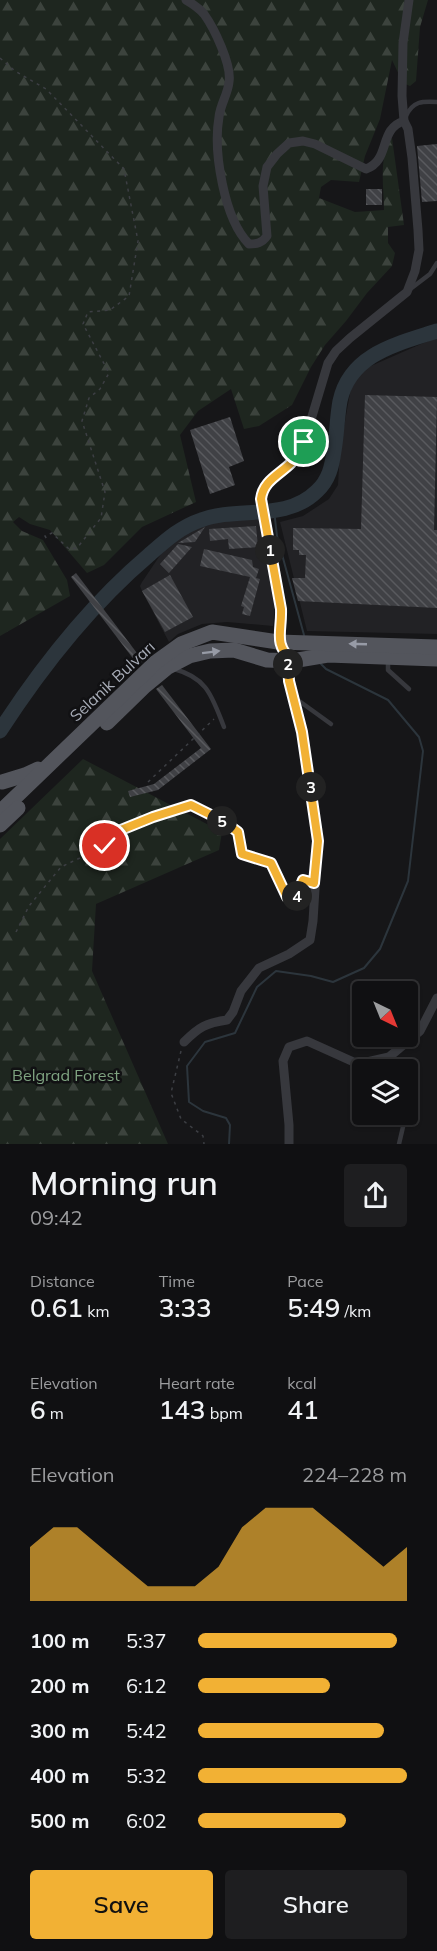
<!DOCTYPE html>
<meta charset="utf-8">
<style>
body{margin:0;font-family:Mulish,sans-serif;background:#1e1e20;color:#f1f3f6;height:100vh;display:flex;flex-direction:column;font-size:22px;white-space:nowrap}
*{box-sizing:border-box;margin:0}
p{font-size:20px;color:#9c9d9f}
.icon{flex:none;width:33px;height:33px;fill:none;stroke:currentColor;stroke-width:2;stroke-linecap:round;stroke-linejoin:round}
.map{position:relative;height:1144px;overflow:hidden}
.side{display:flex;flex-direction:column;background:#101012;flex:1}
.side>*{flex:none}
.needle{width:39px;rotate:137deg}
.controls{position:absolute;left:352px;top:981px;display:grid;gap:12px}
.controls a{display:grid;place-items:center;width:66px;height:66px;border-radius:6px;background:#101012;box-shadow:0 2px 4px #0004,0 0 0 2px #303032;font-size:30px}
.pin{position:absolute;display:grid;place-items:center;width:51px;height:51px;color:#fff;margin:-26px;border:3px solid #fff;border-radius:50%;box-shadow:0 2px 6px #0007}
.km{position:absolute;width:30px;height:30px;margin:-15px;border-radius:50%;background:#222;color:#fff;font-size:16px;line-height:30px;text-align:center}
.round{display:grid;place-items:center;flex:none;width:63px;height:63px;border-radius:6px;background:#1e1e20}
.summary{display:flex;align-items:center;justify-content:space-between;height:102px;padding:0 30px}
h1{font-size:33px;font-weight:600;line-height:45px}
.metrics{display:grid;grid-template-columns:repeat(3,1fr);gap:9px;height:102px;padding:6px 30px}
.metrics div{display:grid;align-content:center}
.metrics b{font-size:26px;font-weight:600}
.metrics small{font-size:16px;font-weight:400}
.metrics p{font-size:16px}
.chart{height:168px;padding:12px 30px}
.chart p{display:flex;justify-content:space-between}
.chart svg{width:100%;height:108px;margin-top:6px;fill:#f2b134;opacity:.7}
.primary-button{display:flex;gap:12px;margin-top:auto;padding:12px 30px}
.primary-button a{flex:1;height:69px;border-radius:6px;background:#f2b134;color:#111;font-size:24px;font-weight:600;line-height:69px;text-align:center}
.primary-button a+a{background:#1e1e20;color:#f1f3f6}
ul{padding:0 30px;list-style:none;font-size:20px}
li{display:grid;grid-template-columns:96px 72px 1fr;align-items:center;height:45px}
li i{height:15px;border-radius:8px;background:#f2b134}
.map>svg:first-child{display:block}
.built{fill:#222225}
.forest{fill:url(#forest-firs)}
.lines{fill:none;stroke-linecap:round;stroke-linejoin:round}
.stream{stroke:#2c353c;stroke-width:2}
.river{stroke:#2c353c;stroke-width:15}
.building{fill:url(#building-back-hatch)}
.path{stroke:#3d3f44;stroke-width:1.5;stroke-dasharray:3 4.5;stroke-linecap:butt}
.lane{stroke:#37383d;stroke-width:4.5}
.street{stroke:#37383d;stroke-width:9}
.primary{stroke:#53555c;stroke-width:15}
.oneway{fill:#979ba6}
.route-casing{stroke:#fff;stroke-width:12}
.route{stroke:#f2b134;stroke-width:8}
.labels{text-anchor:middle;stroke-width:5;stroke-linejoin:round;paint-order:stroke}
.street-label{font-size:16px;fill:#a8adb8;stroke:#111113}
.park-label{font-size:16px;fill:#7fa381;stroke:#111113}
</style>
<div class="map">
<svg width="437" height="1144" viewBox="0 0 437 1144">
<defs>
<pattern id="forest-firs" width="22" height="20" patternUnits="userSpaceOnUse" patternTransform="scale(1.5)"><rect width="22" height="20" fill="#1e261f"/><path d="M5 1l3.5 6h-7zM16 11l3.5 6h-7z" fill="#3c433d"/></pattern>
<pattern id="building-back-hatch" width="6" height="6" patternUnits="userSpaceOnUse" patternTransform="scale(1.5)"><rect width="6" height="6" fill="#404145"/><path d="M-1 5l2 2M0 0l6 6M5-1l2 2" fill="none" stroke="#595a5e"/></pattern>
</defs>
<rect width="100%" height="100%" fill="#161618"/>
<g class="built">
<polygon points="437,337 437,634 307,631 280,522 303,516 329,499 338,485 340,449 352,382 364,369"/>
<polygon points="231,518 260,518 275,605 273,626 227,622 202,624 178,634 169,642 142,591 140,586 142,582 171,539 187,529 208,522"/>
</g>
<g class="forest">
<path d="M0 0H428L420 27 416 81 410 86 403 83 392 60 380 119 365 156 359 182 331 180 321 187 319 198 355 212 384 210C384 188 378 156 392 138L404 225 388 227V243L395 253 392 266 367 293 346 321 325 345 311 367 292 405 259 426 244 429 231 389 198 411 180 435 196 502 142 527 104 565 87 573 50 530 30 524 19 517 13 522 22 531 43 540 67 580 70 596 0 636Z"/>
<polygon points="83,759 222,832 219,850 96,904 92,971 168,1144 0,1144 0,839"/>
</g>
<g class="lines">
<g class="stream">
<polyline points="274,510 277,536 304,635"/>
<polyline points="229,1144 230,1125 226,1118 203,1111 189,1102 187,1066 205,1042 235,1033 257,987 276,971 311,976 333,982 364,968 380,949 408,881 423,751 419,737 388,700 326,669 321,664"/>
</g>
<path class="river" d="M0 731C42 666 89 606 149 555 165 541 180 527 201 520 238 506 286 522 317 491 329 480 332 466 334 451 337 434 337 417 340 401 350 354 397 344 437 331"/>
</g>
<g class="building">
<polygon points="437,144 437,201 422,202 417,146"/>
<rect x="366" y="189" width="16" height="16"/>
<polygon points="365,395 437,397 434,530 437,530 437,608 298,601 292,578 305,578 306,555 299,555 299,550 293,550 293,528 361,529"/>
<polygon points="230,417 244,461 229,467 235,485 210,494 190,430"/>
<polygon points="256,526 258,547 229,549 228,539 210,541 209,529"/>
<polygon points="205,527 195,542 178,543"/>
<polygon points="178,544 192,547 169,573 160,564"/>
<polygon points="204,549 252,560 253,567 259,569 256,578 260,579 250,616 242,614 244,607 241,606 250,577 200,566"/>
<polygon points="76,573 143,661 138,665 71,577"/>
<polygon points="170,575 193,617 165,632 142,591"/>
<polygon points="162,685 211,749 158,790 130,797 128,791 154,784 201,748 156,689"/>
</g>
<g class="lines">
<g class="path">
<polyline points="0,58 15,71 46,89 124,169 138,241 129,296 110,310 88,312 83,324 109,373 100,389 89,398 82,421 105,492 101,518 77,548 69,549 52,533 45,536 48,541"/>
<polyline points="148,782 214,719"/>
<polyline points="16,932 29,906 61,867 105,846 111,834 153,817 191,805 223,821 238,832 242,854 271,863 287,897 295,901 303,881 307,881"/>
<polyline points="181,1051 171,1093 181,1119 203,1136 204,1144"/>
</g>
<g class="lane">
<path d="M406 116C413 101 422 101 437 102"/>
<polyline points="409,290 430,274 437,263"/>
<polyline points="388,660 388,670 409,689"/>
<path d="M174 669C208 678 212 697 224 727"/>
<polyline points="295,698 331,724"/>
<polyline points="386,1058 387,1070"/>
<polyline points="408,1083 412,1090 408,1108"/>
<polyline points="399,1144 406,1114"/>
</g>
<g class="street">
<path d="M186 0C193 4 199 8 204 14 214 28 232 65 229 82 228 94 220 105 219 117 213 151 224 219 249 244 257 244 262 243 267 236L263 186 267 167 277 154 289 143 303 141 315 144 366 169C391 160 378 129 404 121"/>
<polyline points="278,642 282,622 281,609 265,525 262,490 267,483 293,461 304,443 328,363 336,351 350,338 407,292 415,271 419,250 418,230 412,158 408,129 404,121 402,96 403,43 409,0"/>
<path d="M184 1042C199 1027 206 1023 227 1020L233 1012 241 991 259 968 289 954 310 940 313 921 318 841 302 732 289 682 288 661"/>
<polyline points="289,1144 289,1125 283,1061 289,1047 307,1041 358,1064 389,1057 420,1031 437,998"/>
</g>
<g class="primary">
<polyline points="107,723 145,686 168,667 189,656 210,651 234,650 267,660 292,661 328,655 437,659"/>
<polyline points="2,782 25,775 38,769"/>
<polyline points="0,812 156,662 181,644 212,632 278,642 437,647"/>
<polyline points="0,825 18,808"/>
</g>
</g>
<defs><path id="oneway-solid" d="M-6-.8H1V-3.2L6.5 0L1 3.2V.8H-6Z" transform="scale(1.5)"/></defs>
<g class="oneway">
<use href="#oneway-solid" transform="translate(358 644) rotate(-178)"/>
<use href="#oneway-solid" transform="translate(211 652) rotate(-7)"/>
</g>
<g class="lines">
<g class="route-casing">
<path id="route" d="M105 846 111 834 153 817 191 805 223 821 238 832 242 854 271 863 287 897 295 901 303 880 314 883 318 841 302 732 289 681 288 661H292C273 643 282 632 281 609L261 499C263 481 279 475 291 463 296 457 300 449 304 442"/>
</g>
<use href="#route" class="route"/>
</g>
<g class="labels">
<g class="street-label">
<text transform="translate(112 681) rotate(-43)" y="6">Selanik Bulvarı</text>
</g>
<g class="park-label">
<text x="66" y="1081">Belgrad Forest</text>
</g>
</g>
</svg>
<div class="controls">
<a><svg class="needle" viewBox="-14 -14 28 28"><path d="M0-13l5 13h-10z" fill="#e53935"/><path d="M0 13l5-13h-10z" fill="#9c9d9f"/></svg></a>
<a><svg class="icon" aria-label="layers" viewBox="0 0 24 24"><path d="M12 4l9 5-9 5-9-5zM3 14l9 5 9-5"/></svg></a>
</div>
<div class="pin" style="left:304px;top:442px;background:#1e9e55"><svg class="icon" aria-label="arrive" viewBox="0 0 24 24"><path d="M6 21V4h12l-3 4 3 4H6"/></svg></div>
<div class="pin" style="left:105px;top:846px;background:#d93025"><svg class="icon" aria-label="check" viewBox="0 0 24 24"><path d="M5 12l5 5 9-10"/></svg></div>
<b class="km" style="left:270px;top:550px">1</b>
<b class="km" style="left:288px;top:664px">2</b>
<b class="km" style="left:311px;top:787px">3</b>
<b class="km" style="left:297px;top:896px">4</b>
<b class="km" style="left:222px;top:821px">5</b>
</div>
<section class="side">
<div class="summary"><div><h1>Morning run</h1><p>09:42</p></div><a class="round"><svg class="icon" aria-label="share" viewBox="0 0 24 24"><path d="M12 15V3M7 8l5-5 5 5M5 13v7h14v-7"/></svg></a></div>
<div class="metrics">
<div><p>Distance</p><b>0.61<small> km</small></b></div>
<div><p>Time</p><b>3:33</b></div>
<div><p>Pace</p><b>5:49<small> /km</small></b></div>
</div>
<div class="metrics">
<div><p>Elevation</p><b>6<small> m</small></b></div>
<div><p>Heart rate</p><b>143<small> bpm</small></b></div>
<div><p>kcal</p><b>41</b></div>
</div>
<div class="chart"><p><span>Elevation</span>224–228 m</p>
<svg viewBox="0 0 160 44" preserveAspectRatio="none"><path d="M0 44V22L10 14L20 14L30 22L40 30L50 38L60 38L70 38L80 30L90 14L100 6L110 6L120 6L130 14L140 22L150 30L160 22V44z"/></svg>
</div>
<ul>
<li><b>100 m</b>5:37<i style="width:95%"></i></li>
<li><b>200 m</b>6:12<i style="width:63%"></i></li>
<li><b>300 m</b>5:42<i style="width:89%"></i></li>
<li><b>400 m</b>5:32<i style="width:100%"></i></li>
<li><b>500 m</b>6:02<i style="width:71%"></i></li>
</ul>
<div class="primary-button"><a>Save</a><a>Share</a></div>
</section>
